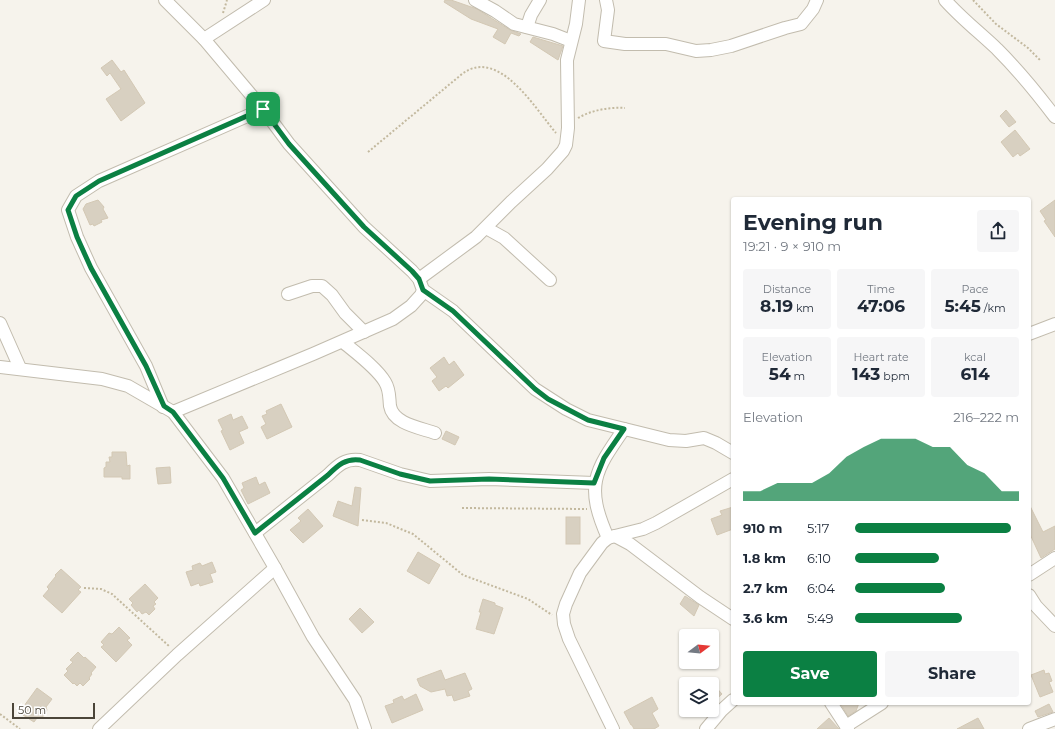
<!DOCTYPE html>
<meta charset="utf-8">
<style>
body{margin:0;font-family:Montserrat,sans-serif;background:#f6f6f7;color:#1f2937;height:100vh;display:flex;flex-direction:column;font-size:15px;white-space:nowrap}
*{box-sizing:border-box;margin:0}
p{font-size:13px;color:#747a83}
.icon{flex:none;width:22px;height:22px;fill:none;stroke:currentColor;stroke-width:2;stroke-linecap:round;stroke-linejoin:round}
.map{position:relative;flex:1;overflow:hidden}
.details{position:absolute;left:731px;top:197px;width:300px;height:508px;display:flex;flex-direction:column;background:#fff;border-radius:4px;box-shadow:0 1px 3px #0004}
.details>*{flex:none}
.needle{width:26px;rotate:74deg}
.controls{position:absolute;left:679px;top:629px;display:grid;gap:8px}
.controls a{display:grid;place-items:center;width:40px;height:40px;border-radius:4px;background:#fff;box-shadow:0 1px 3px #0004;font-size:20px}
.scale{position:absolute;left:12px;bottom:10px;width:83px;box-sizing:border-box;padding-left:4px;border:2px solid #4b4539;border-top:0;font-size:11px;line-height:14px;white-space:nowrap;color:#4b4539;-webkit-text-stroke:3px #fff;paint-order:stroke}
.pin{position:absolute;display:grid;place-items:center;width:34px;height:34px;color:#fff;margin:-17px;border-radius:8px;box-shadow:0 2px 6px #0006}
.round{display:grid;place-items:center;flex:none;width:42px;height:42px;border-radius:4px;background:#f6f6f7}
.summary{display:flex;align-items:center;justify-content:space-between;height:68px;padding:0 12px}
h1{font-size:22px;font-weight:700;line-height:30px}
.stats{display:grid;grid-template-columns:repeat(3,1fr);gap:6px;height:68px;padding:4px 12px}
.stats div{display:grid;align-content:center;border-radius:4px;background:#f6f6f7;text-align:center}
.stats b{font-size:17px;font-weight:700}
.stats small{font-size:11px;font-weight:400}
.stats p{font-size:11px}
.chart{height:112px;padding:8px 12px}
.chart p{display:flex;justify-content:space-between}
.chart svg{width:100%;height:72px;margin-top:4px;fill:#0b8043;opacity:.7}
.action{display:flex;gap:8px;margin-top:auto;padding:8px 12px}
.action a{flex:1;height:46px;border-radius:4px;background:#0b8043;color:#fff;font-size:16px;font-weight:700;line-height:46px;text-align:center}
.action a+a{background:#f6f6f7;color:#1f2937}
ul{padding:0 12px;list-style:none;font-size:13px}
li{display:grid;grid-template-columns:64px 48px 1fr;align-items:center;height:30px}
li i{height:10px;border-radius:5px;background:#0b8043}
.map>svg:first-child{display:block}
.building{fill:#d8d0c1;stroke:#d3c8b4}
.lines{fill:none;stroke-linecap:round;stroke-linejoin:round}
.minor-casing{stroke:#c2bcae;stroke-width:14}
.path{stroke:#c3b99f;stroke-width:2;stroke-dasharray:2 2;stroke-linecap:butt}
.minor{stroke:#fff;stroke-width:12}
.route-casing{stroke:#fff;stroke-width:8}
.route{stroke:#0b8043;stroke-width:5}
</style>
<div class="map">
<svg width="1055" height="729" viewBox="0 0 1055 729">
<rect width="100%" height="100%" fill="#f6f3ec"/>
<g class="building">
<polygon points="445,0 451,0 477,9 510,30 521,34 519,36 511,33 505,44 493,37 498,29 471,19 444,2"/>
<polygon points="533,37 563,46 558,60 530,42"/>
<polygon points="112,60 121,72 124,70 145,103 121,121 106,99 121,89 110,73 107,76 101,68"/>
<polygon points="1006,110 1016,122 1009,127 1000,116"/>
<polygon points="1015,130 1030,149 1020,156 1018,153 1013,157 1001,142"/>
<polygon points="98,200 104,207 103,209 108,218 101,220 102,222 94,226 93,224 90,225 83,209 86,204"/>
<polygon points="1055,200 1055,237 1044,221 1046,220 1040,211"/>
<polygon points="444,357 449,365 454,361 464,375 448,388 446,386 439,391 432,381 437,377 430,368"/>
<polygon points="281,404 292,427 267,439 261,427 266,424 262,416 267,414 266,411"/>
<polygon points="231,414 233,420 242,416 248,428 239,432 244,443 230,450 221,431 223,430 218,420"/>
<polygon points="446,431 459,437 455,445 442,439"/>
<polygon points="112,452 126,452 127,466 130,465 130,479 122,479 122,477 104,477 104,468 106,467 106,462 110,462 109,457 112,457"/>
<polygon points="170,467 171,483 158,484 156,468"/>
<polygon points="256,477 259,485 265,482 270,493 248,504 241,490 244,488 242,483"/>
<polygon points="355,487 361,488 358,526 333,516 338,501 352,506"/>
<polygon points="1029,504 1043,532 1055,526 1055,549 1041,558 1029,532"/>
<polygon points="733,507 733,529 717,535 711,519 722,515 720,511"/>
<polygon points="308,509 323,526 303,543 290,530 301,521 298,518"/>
<rect x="566" y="517" width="14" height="27"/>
<polygon points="418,552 440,565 429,584 407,571"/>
<polygon points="212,562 216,572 210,574 213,582 200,586 199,583 191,586 186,572 193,570 192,566 200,563 202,566"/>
<polygon points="61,569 81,587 78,590 81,592 62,613 43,596 49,589 47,587 56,576 55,575"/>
<polygon points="145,584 158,598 154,602 156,604 153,606 155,609 149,615 146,612 142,614 139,610 137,612 131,605 133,603 129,599"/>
<polygon points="685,596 699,605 694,616 680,604"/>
<polygon points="483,599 495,603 495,605 503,608 494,634 476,629 481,612 479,612"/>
<polygon points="360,608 374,622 362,633 349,619"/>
<polygon points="119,627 130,638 127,640 132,645 116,662 101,647 104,645 101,642 109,633 112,634"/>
<polygon points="78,652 84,658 85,657 96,667 91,673 92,674 89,678 90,679 83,686 80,683 77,686 74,683 73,684 64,675 68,671 66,669 73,662 70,660"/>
<polygon points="441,670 445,680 465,673 472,689 468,691 470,696 454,701 452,695 447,696 445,689 431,692 420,686 417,679"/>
<polygon points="1044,670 1045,674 1049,673 1052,681 1049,682 1053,692 1040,697 1031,675"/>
<polygon points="712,683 722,694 712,703"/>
<polygon points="37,688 52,699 46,707 47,710 42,718 37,718 34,722 23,715 24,714 21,712 25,707 24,706"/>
<polygon points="416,694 423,710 392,723 385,706 394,703 393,700 402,696 404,700"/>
<polygon points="652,697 658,709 652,713 659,726 654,729 634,729 632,725 631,725 624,712"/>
<polygon points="840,703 859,703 856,711 848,716"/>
<polygon points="1049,704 1053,712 1038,717 1035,711"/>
<polygon points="829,718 839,729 817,729"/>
<polygon points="978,718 984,729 957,729"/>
</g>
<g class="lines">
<g class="minor-casing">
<g id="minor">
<polyline points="165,0 204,39 263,109 289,144 364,227 412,271 419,279 423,290 421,295 411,306 393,319 313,354 173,412"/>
<polyline points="475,0 495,11 514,24 553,34 571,41"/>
<polyline points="606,0 608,10 604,41 625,44 666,44 696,51 711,50 731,46 785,28 801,24 813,9 817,0"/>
<path d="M945 0C961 18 979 32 997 49 1018 70 1037 93 1055 117"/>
<polyline points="527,27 531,15 540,0"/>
<polyline points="204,39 264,0"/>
<polyline points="486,228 504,238 550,280"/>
<polyline points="419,279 476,237 511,202 547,169 563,151 566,145 568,128 567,60 576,24 579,0"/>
<polyline points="423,290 453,311 535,389 566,409 588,420 669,440 686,441 704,438 716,443 733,453"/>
<polyline points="288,294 312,286 322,286 332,295 345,313 364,332"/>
<polyline points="0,323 20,368"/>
<polyline points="1029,334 1055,324"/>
<path d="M343 342C355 352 377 368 385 382 390 390 389 397 390 406 393 424 421 428 435 433"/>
<polyline points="0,367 102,379 128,386 173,412 223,478 275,568 313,637 355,700 365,729"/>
<polyline points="163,407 146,366 91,268 77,237 68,210 76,196 99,181 263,109"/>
<path d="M255 533 328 475C338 465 346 458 360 460L400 474 430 481 489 479 594 483"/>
<polyline points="615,536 630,544 700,597 733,619"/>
<path d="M608 538C585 486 594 472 624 429"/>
<polyline points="1029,575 1055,558"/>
<polyline points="1029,595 1036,606 1055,626"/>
<polyline points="831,703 848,729"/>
<polyline points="846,726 882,703"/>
<polyline points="99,729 177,655 275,568"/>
<polyline points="613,729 569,639 564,624 563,614 566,604 580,573 602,543 608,538 615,536 643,529 656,523 733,479"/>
<polyline points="706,729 722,710 733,700"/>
<polyline points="1029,729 1055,719"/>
</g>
</g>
<g class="path">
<polyline points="973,0 996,24 1028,48 1040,60"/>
<polyline points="223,13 227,0"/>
<path d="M578 118C592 110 609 107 625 108"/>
<path d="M368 152 462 74C499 46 536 110 556 133"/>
<polyline points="462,508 587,509"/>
<polyline points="362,520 386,523 413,534 463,575 528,599 552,615"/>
<polyline points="84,588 101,589 112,594 170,647"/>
<polyline points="0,714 20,729"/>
</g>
<use href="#minor" class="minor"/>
</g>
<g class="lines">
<g class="route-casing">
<path id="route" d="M263 109 289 144 364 227 412 271 419 279 423 290 453 311 535 389 548 399 588 420 624 429 604 458 594 483 489 479 430 481 400 474 360 460C346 458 338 465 328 475L255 533 223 478 173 412 164 406 146 366 91 268 77 237 68 210 76 196 99 181Z"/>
</g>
<use href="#route" class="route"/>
</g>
</svg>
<div class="controls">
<a><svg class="needle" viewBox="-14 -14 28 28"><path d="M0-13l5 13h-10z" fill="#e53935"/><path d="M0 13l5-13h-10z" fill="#747a83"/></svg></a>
<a><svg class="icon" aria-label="layers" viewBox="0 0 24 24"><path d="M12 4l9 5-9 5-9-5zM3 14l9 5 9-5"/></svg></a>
</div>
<div class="scale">50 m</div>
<div class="pin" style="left:263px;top:109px;background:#1e9e55"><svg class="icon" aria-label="arrive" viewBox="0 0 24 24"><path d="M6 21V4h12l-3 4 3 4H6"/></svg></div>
<section class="details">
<div class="summary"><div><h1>Evening run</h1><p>19:21 · 9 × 910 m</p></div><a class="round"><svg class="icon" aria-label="share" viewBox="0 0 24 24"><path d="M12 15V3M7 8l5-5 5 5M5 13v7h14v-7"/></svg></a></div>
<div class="stats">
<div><p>Distance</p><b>8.19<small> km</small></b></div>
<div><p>Time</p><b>47:06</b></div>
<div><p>Pace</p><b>5:45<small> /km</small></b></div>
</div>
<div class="stats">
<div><p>Elevation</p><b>54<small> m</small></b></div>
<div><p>Heart rate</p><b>143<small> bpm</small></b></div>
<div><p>kcal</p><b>614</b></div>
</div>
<div class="chart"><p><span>Elevation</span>216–222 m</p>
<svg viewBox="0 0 160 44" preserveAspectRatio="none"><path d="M0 44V38L10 38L20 33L30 33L40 33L50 27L60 17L70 11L80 6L90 6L100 6L110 11L120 11L130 22L140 27L150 38L160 38V44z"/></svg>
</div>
<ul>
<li><b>910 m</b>5:17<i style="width:95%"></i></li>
<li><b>1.8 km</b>6:10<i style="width:51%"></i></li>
<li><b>2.7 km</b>6:04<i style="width:55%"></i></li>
<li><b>3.6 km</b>5:49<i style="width:65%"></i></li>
</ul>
<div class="action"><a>Save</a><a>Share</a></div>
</section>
</div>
